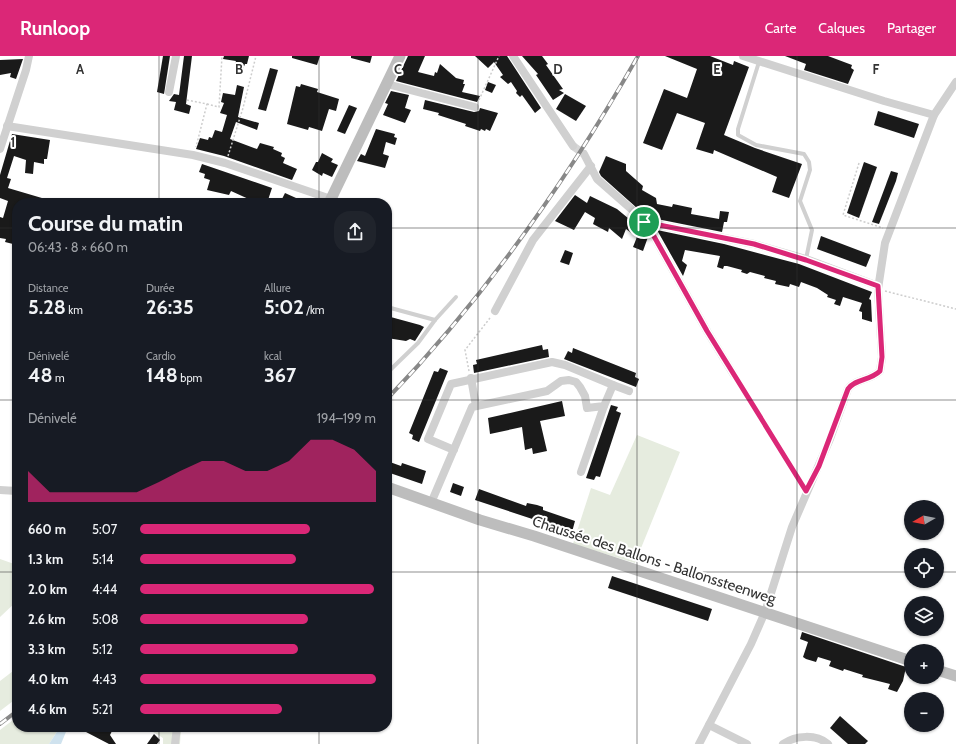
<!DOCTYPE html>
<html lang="fr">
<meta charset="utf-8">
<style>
body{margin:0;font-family:Cabin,sans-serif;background:#20242c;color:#f1f3f6;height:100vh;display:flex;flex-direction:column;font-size:15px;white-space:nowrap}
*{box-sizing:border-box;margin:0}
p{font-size:13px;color:#9ea1a6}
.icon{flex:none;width:22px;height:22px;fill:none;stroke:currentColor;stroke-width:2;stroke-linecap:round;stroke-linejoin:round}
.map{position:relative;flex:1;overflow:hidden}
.side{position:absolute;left:12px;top:142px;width:380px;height:534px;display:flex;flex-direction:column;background:#171b24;border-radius:16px;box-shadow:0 1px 3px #0004}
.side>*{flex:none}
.needle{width:26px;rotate:261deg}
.buttons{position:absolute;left:904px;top:444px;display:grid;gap:8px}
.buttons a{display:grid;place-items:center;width:40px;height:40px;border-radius:50%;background:#171b24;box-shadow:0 1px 3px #0004;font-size:20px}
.pin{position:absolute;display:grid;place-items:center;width:34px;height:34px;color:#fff;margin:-17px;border:2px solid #fff;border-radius:50%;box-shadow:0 1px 4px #0007}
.round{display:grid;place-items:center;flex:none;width:42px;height:42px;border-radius:16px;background:#20242c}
.overview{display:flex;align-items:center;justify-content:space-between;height:68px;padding:0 16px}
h1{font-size:22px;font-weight:800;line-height:30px}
.figures{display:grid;grid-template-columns:repeat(3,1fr);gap:6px;height:68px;padding:4px 16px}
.figures div{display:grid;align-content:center}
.figures b{font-size:20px;font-weight:800}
.figures small{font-size:11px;font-weight:400}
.figures p{font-size:11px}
.chart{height:112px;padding:8px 16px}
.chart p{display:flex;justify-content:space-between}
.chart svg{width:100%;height:72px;margin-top:4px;fill:#db2777;opacity:.7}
ul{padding:0 16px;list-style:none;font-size:13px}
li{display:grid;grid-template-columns:64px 48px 1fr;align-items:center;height:30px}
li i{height:10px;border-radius:5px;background:#db2777}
header{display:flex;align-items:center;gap:24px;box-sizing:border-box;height:56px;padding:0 20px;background:#db2777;color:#fff}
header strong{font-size:19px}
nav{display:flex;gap:22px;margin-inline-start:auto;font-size:14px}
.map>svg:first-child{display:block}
.green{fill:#e6ecdf}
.water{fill:#cfe2ee}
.building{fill:#1a1a1a}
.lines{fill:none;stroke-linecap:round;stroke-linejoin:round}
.street-tunnel{stroke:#d6d6d6;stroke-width:8;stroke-dasharray:8 4;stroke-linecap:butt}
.path{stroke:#cdcdcd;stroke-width:1.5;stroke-dasharray:2 2;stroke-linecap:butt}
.lane{stroke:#d0d0d0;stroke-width:4}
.street{stroke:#d0d0d0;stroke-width:8}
.secondary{stroke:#bdbdbd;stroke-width:11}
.rail-casing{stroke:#888;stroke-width:4}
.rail{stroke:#fff;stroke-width:2.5;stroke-dasharray:8;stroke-linecap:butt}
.route-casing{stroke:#fff;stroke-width:8}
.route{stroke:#db2777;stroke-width:5}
.grid{fill:none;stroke:#333;stroke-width:1;stroke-opacity:0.55}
.labels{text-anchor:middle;stroke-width:4;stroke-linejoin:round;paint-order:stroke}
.street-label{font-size:15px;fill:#333;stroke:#fff}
.grid-label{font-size:13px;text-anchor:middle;font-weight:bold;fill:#333;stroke:#fff;stroke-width:4;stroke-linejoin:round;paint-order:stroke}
</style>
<header>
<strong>Runloop</strong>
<nav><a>Carte</a><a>Calques</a><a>Partager</a></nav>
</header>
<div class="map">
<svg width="956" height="688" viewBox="0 0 956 688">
<rect width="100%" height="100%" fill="#fff"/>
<g class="green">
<polygon points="637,379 680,396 635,507 596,495 570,497 591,432 610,439"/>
<polygon points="0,503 17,509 17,545 0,561"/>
<polygon points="17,612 17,642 0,655 0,625"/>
<polygon points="17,661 17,671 60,671 49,688 0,688 0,674"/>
<polygon points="145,671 181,671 180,688 163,688 163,682"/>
</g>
<polygon class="water" points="60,671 68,671 61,688 49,688"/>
<g class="building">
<polygon points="163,0 170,0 164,38 157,36"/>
<polygon points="184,0 192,0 186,48 191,50 189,58 174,54 176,46 169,45 174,38 179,39"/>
<polygon points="224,0 249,0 247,8 245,8 243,13 234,10 236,5 223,3"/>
<polygon points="292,0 320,0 317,9 292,2"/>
<polygon points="351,0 372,0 370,7 351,2"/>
<polygon points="408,0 425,0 418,16 434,20 435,16 437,17 440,8 456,22 464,24 463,28 465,28 462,36 480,40 477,46 396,25"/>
<polygon points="475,0 507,0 541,52 535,57 522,39 520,41 516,37 517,35 511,26 508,28 500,21 503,19 494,6 488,12"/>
<polygon points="522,0 542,0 548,8 546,9 563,33 559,34 564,37 553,44 536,19 538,18"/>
<polygon points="665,0 710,0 733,9 734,5 749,11 724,79 755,92 802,108 789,142 772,136 777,121 714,94 713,98 696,93 705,67 677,57 662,94 643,87 664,33 687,42 697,13"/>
<polygon points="785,0 828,0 852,9 851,12 854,14 848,28 804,14 806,8"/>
<polygon points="23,3 16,23 10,21 11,17 0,19 0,4"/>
<polygon points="270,12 278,14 266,55 258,53"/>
<polygon points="488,26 496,29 492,37 485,34"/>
<polygon points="301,28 318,33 317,36 339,43 336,55 329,53 322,75 309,71 308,74 287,68 296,30 300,31"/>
<polygon points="237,29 244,31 238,61 259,67 257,74 236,66 230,83 257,93 260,87 274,91 273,93 282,97 281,100 285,102 283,107 297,113 292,124 224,100 196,93 200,82 208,84 209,81 212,82 215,74 222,76 227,59 220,57 224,47 221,46 223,37 235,39"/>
<polygon points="391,35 409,39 405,52 411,54 405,67 383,59 388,48 385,47"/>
<polygon points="565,38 586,50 576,65 556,53"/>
<polygon points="425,44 474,56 479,55 480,52 498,57 490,75 486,73 485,75 481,73 480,75 465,70 466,68 438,59 439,57 423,53"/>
<polygon points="349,49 357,52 345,78 337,75"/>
<polygon points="878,55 919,68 914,82 874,69"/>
<polygon points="376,73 395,78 394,81 397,82 395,89 386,86 383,98 389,100 385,112 357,105 361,98 365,100"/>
<polygon points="12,78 50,84 47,103 44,103 44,108 34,106 33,118 25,117 26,104 14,100 7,122 11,123 8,132 52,145 52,147 17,147 17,189 5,186 6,183 0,182 0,161 3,162 8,145 0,142 0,119"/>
<polygon points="322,97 333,103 331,106 338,109 332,121 323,117 322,120 312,114 316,106 318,106"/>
<polygon points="606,100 626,108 626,115 643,130 642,134 656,142 657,148 672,151 673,148 692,152 691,158 719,163 720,155 729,156 727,166 724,166 722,176 647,161 601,120 599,116"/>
<polygon points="864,106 877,111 859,162 847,157"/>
<polygon points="202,108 272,132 267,147 253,145 231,135 229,139 207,134 210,124 204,122 205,118 199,116"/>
<polygon points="891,115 898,117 896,125 879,168 872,166"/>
<polygon points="285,137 307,147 286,147 281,145"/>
<polygon points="575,139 587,147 590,140 617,153 640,172 648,181 643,195 633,191 637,181 626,173 622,183 609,172 608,176 593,168 595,162 585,156 574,174 555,165"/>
<polygon points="657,174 724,188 799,208 872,236 869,243 871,244 872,266 862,263 862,256 859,255 862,247 843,241 840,250 834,248 836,244 827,241 828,239 817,232 801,226 799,231 790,228 789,231 775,228 776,225 764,222 765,220 750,216 747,218 741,216 742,214 727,210 724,210 723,213 717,211 720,200 685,194 682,205 687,209 683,220"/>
<polygon points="821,180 871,199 866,211 817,193"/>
<polygon points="565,194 573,197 569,209 560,206"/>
<polygon points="387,260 420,269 424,271 415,285 410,283 406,285 387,282"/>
<polygon points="542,289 543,294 548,293 549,301 474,317 473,309 477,308 476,304"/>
<polygon points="573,292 636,317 635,321 639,323 636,331 564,303 568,295 572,297"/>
<polygon points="440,312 448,315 419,386 412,383 413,379 409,377 434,315 438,316"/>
<polygon points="562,345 565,360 540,365 547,395 533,398 532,392 525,394 522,371 490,378 488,362"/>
<polygon points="611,349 618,351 616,355 621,357 600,421 596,420 594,424 586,422"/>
<polygon points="387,405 401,410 402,407 426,415 422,428 387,416"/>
<polygon points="453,427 464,431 461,440 450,436"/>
<polygon points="479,433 526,450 527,447 537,449 543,451 543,454 575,465 572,476 475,444"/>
<polygon points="612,520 712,553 708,565 608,532"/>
<polygon points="802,576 906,611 903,625 897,636 888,633 890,628 862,621 863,619 844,613 843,615 829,610 831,605 818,601 816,606 806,603 803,601 808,586 800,583"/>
<polygon points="840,660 868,685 865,688 848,688 830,672"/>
<polygon points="88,671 114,671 110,679 116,688 109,688 86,676"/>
<polygon points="154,678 160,684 157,688 147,688"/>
</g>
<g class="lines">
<polyline class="street-tunnel" points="573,90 584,98"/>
<g class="path">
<polyline points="187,44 207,48 196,91"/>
<polyline points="479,44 499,0"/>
<polyline points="207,48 219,51 222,0"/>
<polyline points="228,100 243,52 256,0"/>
<polyline points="859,107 843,159 883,172"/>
<polyline points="885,235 956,253"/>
<polyline points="469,315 465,294 490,262"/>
<polyline points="738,326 801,428"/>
</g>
<g class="lane">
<polyline points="759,6 738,73 738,79 756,89 804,98 809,106 810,114 800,145 812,174 806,203"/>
<polyline points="387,251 435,264"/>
<polyline points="387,317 418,287 435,264 456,241"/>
</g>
<g class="street">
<polyline points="513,0 573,90"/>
<polyline points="743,0 884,45 934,59"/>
<polyline points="387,28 475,51"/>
<polyline points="169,36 176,0"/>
<polyline points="7,70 193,99 225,107 331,143"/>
<polyline points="0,93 26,14 29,0"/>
<polyline points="584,98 597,123 638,159 651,175 707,275 734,319"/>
<polyline points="644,166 754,188 806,203 878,230"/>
<polyline points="495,255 533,184 591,110"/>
<polyline points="471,322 476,350"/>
<polyline points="613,329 629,335"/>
<polyline points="581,416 604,350"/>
<polyline points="0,434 17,435"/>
<polyline points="431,447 472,351 547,335 561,325 569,324 576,326 580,331 585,340 587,352 604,350 613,329 565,309 552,306 451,328 428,383 454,394"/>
<polyline points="709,669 747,688"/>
<polyline points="175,688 177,671"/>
<path d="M699 688 751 588 765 556 792 471 830 383 848 333C856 322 870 325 880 315L882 301 878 233 885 187 934 59 956 26"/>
<path d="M783 688C796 679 816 678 828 688"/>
</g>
<g class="secondary">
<polyline points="329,147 400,0"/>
<polyline points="387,431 480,464 534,480 911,605"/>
<polyline points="937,614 956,620"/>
</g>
<g class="rail-casing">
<g id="rail">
<path d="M387 343C485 241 568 123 638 0"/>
<polyline points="0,668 17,655"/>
</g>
</g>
<use href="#rail" class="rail"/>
</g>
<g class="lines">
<g class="route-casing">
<path id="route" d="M644 166 754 188 806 204 878 230 882 301 880 315C870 325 856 322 848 333L819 410 806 435 707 275 651 175Z"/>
</g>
<use href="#route" class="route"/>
</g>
<path class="grid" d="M159 0V147M319 0V147M478 0V688M637 0V688M797 0V688M0 172H17M387 172H956M0 344H17M387 344H956M0 516H17M387 516H911M937 516H956M159 671V688M319 671V688"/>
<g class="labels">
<g class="street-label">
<text transform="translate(654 504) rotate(18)" y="5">Chaussée des Ballons - Ballonssteenweg</text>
</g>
</g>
<g class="grid-label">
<text x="80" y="18">A</text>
<text x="239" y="18">B</text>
<text x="398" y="18">C</text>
<text x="558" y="18">D</text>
<text x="717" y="18">E</text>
<text x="876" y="18">F</text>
<text x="13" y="91">1</text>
</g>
</svg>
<div class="buttons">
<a><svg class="needle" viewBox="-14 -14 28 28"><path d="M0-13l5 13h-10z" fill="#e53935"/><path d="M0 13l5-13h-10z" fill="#9ea1a6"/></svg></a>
<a><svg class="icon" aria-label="locate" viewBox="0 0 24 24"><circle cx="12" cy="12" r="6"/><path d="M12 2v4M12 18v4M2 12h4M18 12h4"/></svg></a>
<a><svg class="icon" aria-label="layers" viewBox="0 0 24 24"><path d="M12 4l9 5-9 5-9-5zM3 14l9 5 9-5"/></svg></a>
<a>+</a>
<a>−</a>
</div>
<div class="pin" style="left:644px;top:166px;background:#1e9e55"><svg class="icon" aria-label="arrive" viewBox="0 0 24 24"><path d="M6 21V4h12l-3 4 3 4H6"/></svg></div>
<section class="side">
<div class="overview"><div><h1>Course du matin</h1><p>06:43 · 8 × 660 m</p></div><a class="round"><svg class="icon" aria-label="share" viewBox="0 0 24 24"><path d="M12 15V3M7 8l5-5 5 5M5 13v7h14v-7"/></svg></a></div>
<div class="figures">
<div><p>Distance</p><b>5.28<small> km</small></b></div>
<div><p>Durée</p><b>26:35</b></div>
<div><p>Allure</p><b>5:02<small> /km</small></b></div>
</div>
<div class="figures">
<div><p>Dénivelé</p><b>48<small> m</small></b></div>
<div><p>Cardio</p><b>148<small> bpm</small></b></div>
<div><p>kcal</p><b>367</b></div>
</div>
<div class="chart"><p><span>Dénivelé</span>194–199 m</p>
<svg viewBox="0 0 160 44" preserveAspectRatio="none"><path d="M0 44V25L10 38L20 38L30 38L40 38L50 38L60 32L70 25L80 19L90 19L100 25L110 25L120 19L130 6L140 6L150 12L160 25V44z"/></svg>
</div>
<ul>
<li><b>660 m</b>5:07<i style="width:72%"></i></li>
<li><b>1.3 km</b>5:14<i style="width:66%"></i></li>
<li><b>2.0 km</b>4:44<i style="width:99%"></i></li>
<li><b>2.6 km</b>5:08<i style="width:71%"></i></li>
<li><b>3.3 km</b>5:12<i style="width:67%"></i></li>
<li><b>4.0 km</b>4:43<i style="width:100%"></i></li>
<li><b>4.6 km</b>5:21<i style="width:60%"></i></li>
</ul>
</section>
</div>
